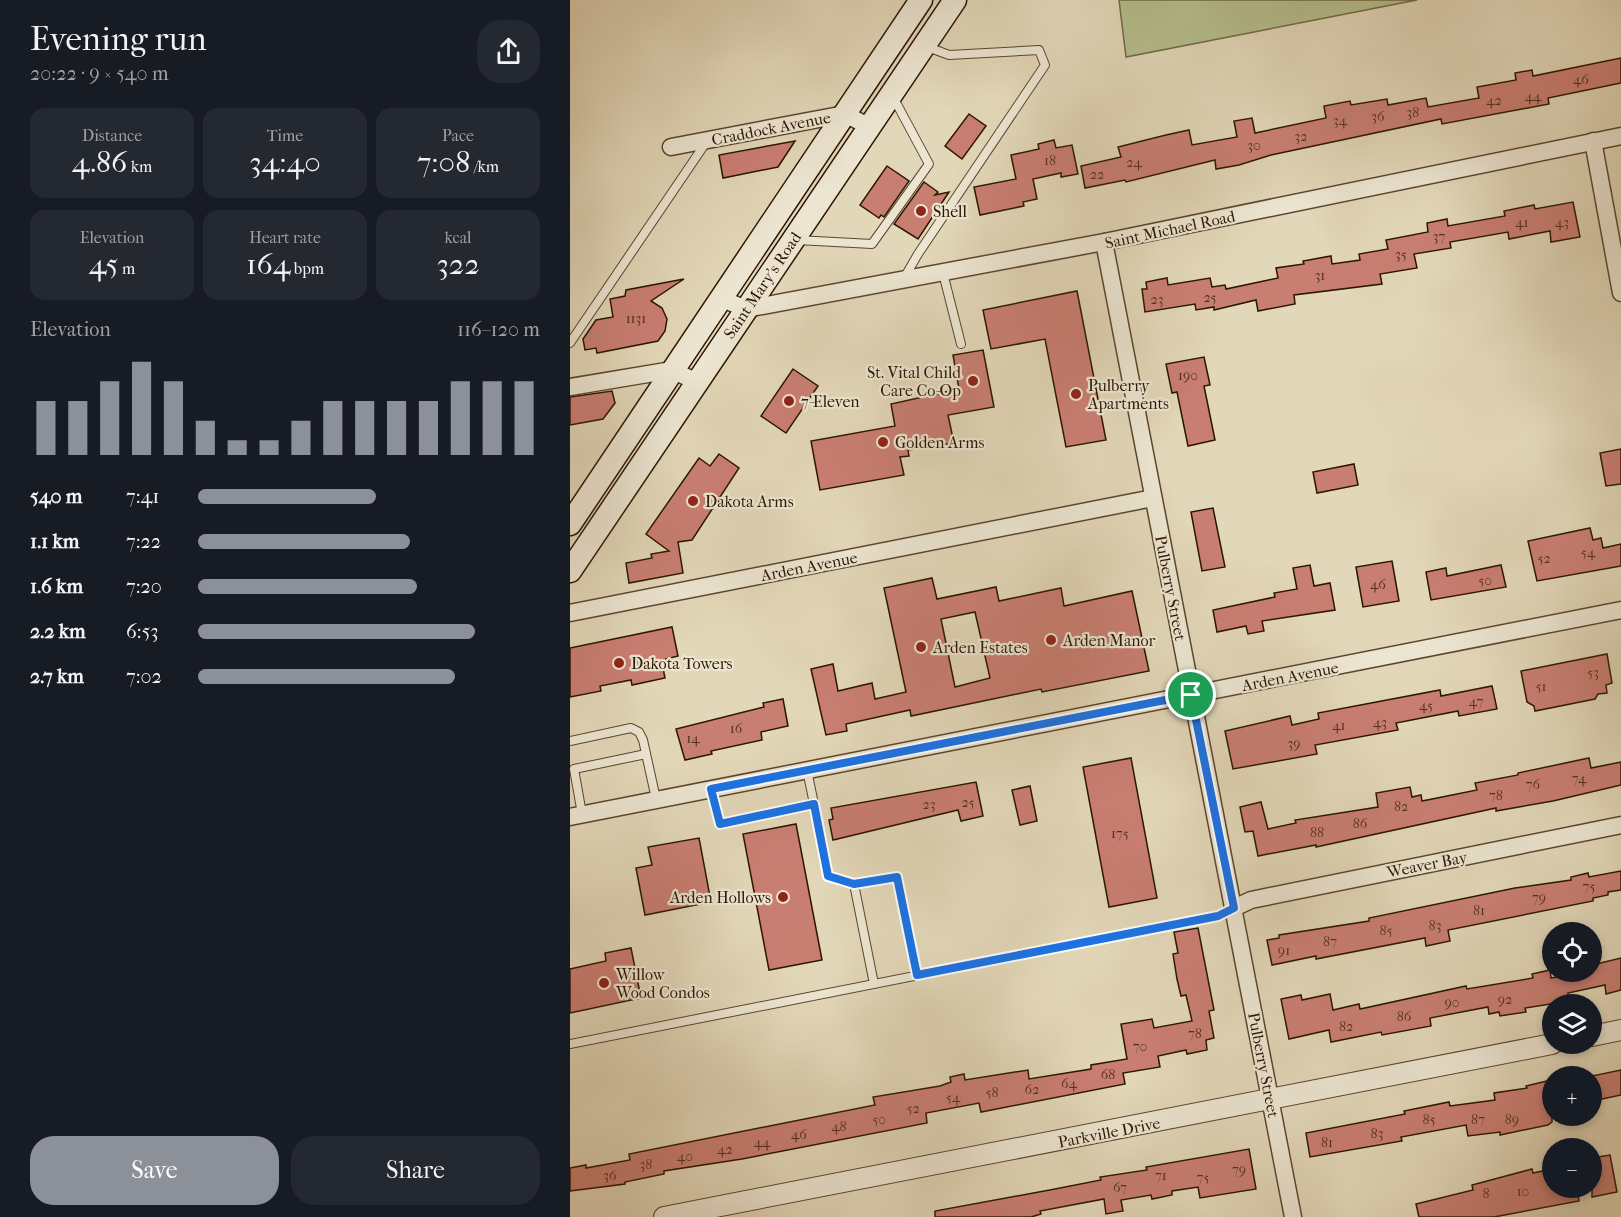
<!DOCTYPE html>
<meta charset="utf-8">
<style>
body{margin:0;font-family:"IM FELL French Canon",serif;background:#242831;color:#f1f3f6;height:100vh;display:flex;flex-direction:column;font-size:22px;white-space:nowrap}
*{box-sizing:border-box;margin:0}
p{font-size:20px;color:#9ea1a6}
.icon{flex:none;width:33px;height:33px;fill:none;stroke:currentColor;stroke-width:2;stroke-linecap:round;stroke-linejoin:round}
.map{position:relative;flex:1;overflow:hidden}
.drawer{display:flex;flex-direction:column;background:#171b24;width:570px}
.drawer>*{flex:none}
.buttons{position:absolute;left:972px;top:922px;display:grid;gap:12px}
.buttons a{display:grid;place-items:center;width:60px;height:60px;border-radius:50%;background:#171b24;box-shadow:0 3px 9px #0003;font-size:30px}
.pin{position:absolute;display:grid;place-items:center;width:51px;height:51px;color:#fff;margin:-26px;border:3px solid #fff;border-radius:50%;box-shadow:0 2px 6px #0007}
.round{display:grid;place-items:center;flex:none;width:63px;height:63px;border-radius:24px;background:#242831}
.summary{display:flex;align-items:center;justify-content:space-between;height:102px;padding:0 30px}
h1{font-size:33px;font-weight:600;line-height:45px}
.metrics{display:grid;grid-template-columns:repeat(3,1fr);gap:9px;height:102px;padding:6px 30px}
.metrics div{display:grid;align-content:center;border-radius:15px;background:#242831;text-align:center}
.metrics b{font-size:30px;font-weight:600}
.metrics small{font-size:16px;font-weight:400}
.metrics p{font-size:16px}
.chart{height:168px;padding:12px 30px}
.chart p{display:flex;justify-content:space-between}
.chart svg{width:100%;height:108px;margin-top:6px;stroke:#8c9099;stroke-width:6}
.primary-button{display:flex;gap:12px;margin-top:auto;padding:12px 30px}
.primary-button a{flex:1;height:69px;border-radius:24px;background:#8c9099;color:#fff;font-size:24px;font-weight:600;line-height:69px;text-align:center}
.primary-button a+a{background:#242831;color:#f1f3f6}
ul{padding:0 30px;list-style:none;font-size:20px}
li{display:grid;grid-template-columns:96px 72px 1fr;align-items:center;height:45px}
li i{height:15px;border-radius:8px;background:#8c9099}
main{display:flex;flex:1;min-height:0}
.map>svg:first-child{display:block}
.green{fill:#b5be8d;stroke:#706a46;stroke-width:1.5}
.building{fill:#c97e72;stroke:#2c1600;stroke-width:1.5;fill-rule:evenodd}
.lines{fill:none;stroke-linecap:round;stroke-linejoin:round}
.service-casing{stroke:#5a462e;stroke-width:10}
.minor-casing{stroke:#5a462e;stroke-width:19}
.tertiary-casing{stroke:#5a462e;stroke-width:22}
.secondary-casing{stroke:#2c1600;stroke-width:25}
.service{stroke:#ece5d1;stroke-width:8}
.minor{stroke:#ece5d1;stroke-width:16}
.tertiary{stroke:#ece5d1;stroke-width:20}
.secondary{stroke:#ece5d1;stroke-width:22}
.route-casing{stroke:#fff;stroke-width:12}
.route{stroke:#1a73e8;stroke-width:8}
.poi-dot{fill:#8f2418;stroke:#ece5d1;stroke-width:2}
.labels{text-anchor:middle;stroke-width:4.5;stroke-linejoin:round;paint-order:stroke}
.number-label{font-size:14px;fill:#53301c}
.street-label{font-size:16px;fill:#2c1600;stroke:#ece5d1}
.poi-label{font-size:16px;fill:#2c1600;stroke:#ece5d1;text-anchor:start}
</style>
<main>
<section class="drawer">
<div class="summary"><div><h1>Evening run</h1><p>20:22 · 9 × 540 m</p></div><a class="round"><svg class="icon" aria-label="share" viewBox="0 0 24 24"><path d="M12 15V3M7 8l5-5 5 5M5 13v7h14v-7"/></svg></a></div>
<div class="metrics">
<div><p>Distance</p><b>4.86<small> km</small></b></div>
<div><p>Time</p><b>34:40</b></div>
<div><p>Pace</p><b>7:08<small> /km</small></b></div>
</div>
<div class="metrics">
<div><p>Elevation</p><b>45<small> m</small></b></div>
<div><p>Heart rate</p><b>164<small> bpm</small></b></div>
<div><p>kcal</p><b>322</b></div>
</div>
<div class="chart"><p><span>Elevation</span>116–120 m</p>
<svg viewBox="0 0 160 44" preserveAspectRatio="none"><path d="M5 44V22M15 44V22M25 44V14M35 44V6M45 44V14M55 44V30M65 44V38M75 44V38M85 44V30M95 44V22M105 44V22M115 44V22M125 44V22M135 44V14M145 44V14M155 44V14"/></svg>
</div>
<ul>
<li><b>540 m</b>7:41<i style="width:52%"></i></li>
<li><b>1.1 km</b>7:22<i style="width:62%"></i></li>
<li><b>1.6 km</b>7:20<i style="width:64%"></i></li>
<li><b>2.2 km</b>6:53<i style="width:81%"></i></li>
<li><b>2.7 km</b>7:02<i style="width:75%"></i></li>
</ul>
<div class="primary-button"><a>Save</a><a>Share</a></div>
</section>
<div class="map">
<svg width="1051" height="1217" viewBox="0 0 1051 1217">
<rect width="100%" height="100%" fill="#e2d7b8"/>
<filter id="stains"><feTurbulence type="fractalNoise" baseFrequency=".00333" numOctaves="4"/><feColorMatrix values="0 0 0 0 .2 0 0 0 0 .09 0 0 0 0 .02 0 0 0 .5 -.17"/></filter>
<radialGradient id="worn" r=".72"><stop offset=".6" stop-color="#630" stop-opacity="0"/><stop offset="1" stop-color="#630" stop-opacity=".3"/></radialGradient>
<polygon class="green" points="549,0 847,0 556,57"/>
<g class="building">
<polygon points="1051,58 1051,83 978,98 979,104 872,124 871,119 701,155 669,165 646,169 645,160 556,182 555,180 515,188 511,166 551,157 548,147 596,135 619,130 622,145 667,137 664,121 682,118 685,133 756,118 754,106 780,101 781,105 817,99 818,105 856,98 858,107 909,98 907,87 946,80 945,73 962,70 963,76"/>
<polygon points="399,114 416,126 392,159 375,146"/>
<polygon points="484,140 486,148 502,145 508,174 491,177 491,173 463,179 467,199 453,202 454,206 410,215 404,187 446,179 441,155 469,149 468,144"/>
<polygon points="225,141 208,167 153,178 149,155"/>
<polygon points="317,166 339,181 314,217 311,215 309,218 290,205"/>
<polygon points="354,182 368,192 365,195 379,192 348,239 324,224"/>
<polygon points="1003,202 1010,237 981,242 980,231 939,239 938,232 880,242 881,248 844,254 847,268 810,274 812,284 724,295 725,304 688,311 686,300 644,310 644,307 626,310 625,304 575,312 572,289 577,289 576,282 597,278 598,285 640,278 642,287 655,285 656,289 708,278 706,268 734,264 733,261 761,256 762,264 790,260 789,254 818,249 816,240 858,232 857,223 877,219 878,226 935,216 934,211 964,205 965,209"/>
<polygon points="114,279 81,301 92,308 97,319 95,331 88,341 27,353 26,348 15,350 13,339 26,320 43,317 40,299 55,296 56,290"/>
<polygon points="507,291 536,440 496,447 475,339 421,349 413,310"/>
<polygon points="413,350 424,407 378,415 384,443 338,450 339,456 330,457 334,475 250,490 241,441 325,426 321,404 389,389 383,355"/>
<polygon points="634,357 640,385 634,386 645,440 618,446 607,392 602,393 596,364"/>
<polygon points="223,369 248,386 216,433 191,416"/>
<polygon points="42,391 45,403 33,419 0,425 0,397"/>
<polygon points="1051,449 1051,484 1036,486 1030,453"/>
<polygon points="149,454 169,468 122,540 108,542 113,573 59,583 56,563 82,558 81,554 99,551 76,534 129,458 140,466"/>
<polygon points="784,464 788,485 747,493 743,472"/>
<polygon points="643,508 655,567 632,571 621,512"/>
<polygon points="1020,528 1023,540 1031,538 1033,548 1051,544 1051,566 967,581 958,541"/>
<polygon points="822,561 829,601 793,607 786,567"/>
<polygon points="740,565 744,586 760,583 765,610 692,621 694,631 678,634 676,626 647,632 643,610 705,597 704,593 727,589 723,568"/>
<polygon points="931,565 936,587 861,600 856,572 876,568 877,576"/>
<path d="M362 578 367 599 426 587 429 601 491 588 494 606 562 591 579 671 472 692 471 689 341 716 340 710 276 724 277 731 256 735 241 669 263 664 268 691 302 683 305 699 336 692 314 588ZM405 612 420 678 385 687 371 619Z"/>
<polygon points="102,627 108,656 96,659 98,667 93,668 95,678 62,685 61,680 30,686 31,691 0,697 0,648"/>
<polygon points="1037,654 1042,683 1036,685 1037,693 1028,694 1025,699 965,711 964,706 957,702 951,671"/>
<polygon points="922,686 927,709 889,716 888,711 826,723 828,730 745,745 747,754 663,769 655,731 720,716 722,725 749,719 748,713 870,690 871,696"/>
<polygon points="213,699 218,726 191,732 192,740 141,751 142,754 115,760 106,729 194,707 193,703"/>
<polygon points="561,758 587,898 539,907 513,767"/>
<polygon points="1019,758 1021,768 1051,762 1051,785 983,801 926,811 926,808 746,847 746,845 688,856 683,831 675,832 670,807 691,802 698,829 726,823 725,820 808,807 806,793 840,787 842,797 851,795 852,801 907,790 905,783 948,775 948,773"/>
<polygon points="406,782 413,816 391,821 388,810 263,840 259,820 263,819 261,808"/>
<polygon points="460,786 467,821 450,825 442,790"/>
<polygon points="226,824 252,960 199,970 173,834"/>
<polygon points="129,838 141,902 75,915 66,868 82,865 78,847"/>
<polygon points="1051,871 1051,890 1038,892 1038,895 1023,898 1023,901 878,930 880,941 856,946 855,938 746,959 746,956 702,965 697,940 709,938 709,935 799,921 799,918 945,888 1001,880 1001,877 1018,873 1019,877"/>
<polygon points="628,928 644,1010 639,1011 644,1038 636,1040 637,1050 617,1054 616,1050 588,1056 590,1067 553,1073 555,1084 411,1112 409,1103 356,1113 357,1123 172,1159 94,1171 94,1174 55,1182 55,1184 0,1191 0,1168 16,1165 16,1168 60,1160 59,1154 305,1105 303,1097 370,1086 381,1082 380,1077 394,1074 395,1080 458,1070 459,1079 521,1069 521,1065 557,1059 551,1024 582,1019 584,1028 622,1021 616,995 611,996 607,979 603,954 608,953 604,932"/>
<polygon points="61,948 71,998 0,1013 0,969 36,961 35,953"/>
<polygon points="1051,958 1051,990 1036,994 1035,985 998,993 999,1001 955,1008 956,1012 930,1016 929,1012 919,1014 918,1007 860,1018 861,1026 812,1035 811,1032 761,1042 759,1030 719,1039 711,999 731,995 732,1000 760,994 763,1010 789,1004 790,1009 896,986 897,989 963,978 962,974 980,970 981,978 1022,972 1022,965"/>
<polygon points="1051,1070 1051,1095 1022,1101 1022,1076"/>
<polygon points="981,1080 982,1122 978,1125 930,1135 930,1132 898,1136 896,1125 831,1137 832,1141 740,1157 736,1133 835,1114 834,1111 879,1102 880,1106 925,1100 924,1093 957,1088 956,1086"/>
<polygon points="679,1149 686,1189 630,1198 628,1187 602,1191 602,1195 582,1199 581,1195 551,1200 553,1211 536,1214 534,1199 470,1211 471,1214 461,1217 365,1217 365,1211 485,1189 531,1180 530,1177 577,1170 576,1167"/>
<polygon points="1040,1155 1047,1192 1022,1197 1022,1158"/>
<polygon points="962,1169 963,1173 982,1169 982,1188 1007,1188 1009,1201 924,1217 849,1217 846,1204 903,1190 902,1185"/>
</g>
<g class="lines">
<g class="service-casing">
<g id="service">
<polyline points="227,240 302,244 359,164 322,95"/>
<polyline points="373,273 391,344"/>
<polyline points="333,280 348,254 475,65 469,50 379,55 355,46"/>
<polyline points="0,343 137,141"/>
<polyline points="0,741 61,728 69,732 73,740 86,799"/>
<polyline points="141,789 150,824 244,804 237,770"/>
<polyline points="244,804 258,876 284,884"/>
<polyline points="12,814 4,769 76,754"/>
<polyline points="304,984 284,884 327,877 347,975"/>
<polyline points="0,1044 648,916 664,908"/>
</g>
</g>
<g class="minor-casing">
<g id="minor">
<polyline points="1023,141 1051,293"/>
<polyline points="101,147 275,114 298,126"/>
<polyline points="534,242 723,1217"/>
<polyline points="150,298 176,309 534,242 1051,136"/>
<polyline points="0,387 102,370 127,382"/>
<polyline points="0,613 583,498"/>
<polyline points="0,817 1051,610"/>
<polyline points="664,908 681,900 1051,825"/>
</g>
</g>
<g class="tertiary-casing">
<g id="tertiary">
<polyline points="1022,1036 1051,1030"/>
<polyline points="94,1217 982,1044"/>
</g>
</g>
<g class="secondary-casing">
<g id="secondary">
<polyline points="0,524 351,0"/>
<polyline points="0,571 385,0"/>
</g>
</g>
<use href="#service" class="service"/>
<use href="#minor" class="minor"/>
<use href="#tertiary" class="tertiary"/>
<use href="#secondary" class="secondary"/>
</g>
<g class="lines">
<g class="route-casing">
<polygon id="route" points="621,695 664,908 648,916 347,975 327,877 284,884 258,876 244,804 150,824 141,789"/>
</g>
<use href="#route" class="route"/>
</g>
<g class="poi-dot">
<circle cx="351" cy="211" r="6"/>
<circle cx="403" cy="381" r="6"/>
<circle cx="506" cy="394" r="6"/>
<circle cx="219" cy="401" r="6"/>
<circle cx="313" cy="442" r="6"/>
<circle cx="123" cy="501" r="6"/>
<circle cx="481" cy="640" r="6"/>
<circle cx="351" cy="647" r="6"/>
<circle cx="49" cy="663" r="6"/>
<circle cx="213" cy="897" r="6"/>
<circle cx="34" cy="983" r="6"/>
</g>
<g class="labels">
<g class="number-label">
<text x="1011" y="84">46</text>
<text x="963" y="101">44</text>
<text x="924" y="105">42</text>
<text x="843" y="117">38</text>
<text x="808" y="121">36</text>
<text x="770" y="125">34</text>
<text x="731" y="141">32</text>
<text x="684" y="150">30</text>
<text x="480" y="165">18</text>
<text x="564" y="167">24</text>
<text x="527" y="179">22</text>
<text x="952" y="227">41</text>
<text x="992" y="227">43</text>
<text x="869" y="241">37</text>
<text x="831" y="259">35</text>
<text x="750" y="280">31</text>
<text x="640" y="302">25</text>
<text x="587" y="304">23</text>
<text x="66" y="323">1131</text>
<text x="618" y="380">190</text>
<text x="1018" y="557">54</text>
<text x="974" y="563">52</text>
<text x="915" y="585">50</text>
<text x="808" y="589">46</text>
<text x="1023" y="677">53</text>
<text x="971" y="691">51</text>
<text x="906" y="706">47</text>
<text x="856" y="710">45</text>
<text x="810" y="727">43</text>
<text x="769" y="730">41</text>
<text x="166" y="733">16</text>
<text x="123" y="743">14</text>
<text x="724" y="748">39</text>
<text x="1009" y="783">74</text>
<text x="963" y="789">76</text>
<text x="926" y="800">78</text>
<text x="398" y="807">25</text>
<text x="359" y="809">23</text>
<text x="831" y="811">82</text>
<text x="790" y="828">86</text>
<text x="747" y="837">88</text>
<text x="550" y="838">175</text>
<text x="1019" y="891">75</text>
<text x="969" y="902">79</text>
<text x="909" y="915">81</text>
<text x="865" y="930">83</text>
<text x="816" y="935">85</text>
<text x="760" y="946">87</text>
<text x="714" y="955">91</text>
<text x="935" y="1004">92</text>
<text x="882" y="1007">90</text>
<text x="834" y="1021">86</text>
<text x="776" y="1031">82</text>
<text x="625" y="1038">78</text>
<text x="570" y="1051">70</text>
<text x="538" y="1079">68</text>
<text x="499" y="1088">64</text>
<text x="462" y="1094">62</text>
<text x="422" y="1097">58</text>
<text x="383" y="1102">54</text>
<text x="343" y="1113">52</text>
<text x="309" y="1124">50</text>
<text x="859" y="1124">85</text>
<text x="908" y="1124">87</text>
<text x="942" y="1124">89</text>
<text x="269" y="1131">48</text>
<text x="807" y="1138">83</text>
<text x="229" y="1139">46</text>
<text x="192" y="1147">44</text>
<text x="757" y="1147">81</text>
<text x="155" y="1154">42</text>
<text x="115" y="1161">40</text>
<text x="76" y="1169">38</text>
<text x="669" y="1174">79</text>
<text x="40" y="1180">36</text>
<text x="591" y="1180">71</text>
<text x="633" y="1182">75</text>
<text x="550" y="1192">67</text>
<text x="953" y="1196">10</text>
<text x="916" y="1198">8</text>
</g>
<g class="street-label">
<text transform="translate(201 128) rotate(-11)" y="6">Craddock Avenue</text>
<text transform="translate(600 229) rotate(-12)" y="6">Saint Michael Road</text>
<text transform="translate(192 285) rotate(-56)" y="6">Saint Mary's Road</text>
<text transform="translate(239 566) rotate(-11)" y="6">Arden Avenue</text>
<text transform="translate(601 588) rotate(79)" y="6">Pulberry Street</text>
<text transform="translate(720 676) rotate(-11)" y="6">Arden Avenue</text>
<text transform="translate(857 864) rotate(-11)" y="6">Weaver Bay</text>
<text transform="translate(694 1065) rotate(79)" y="6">Pulberry Street</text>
<text transform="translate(539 1132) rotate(-11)" y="6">Parkville Drive</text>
</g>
<g class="poi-label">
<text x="363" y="217">Shell</text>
<text x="391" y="378" text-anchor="end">St. Vital Child<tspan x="391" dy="18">Care Co-Op</tspan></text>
<text x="518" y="391">Pulberry<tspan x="518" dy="18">Apartments</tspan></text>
<text x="231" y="407">7-Eleven</text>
<text x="325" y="448">Golden Arms</text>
<text x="135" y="507">Dakota Arms</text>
<text x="493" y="646">Arden Manor</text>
<text x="363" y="653">Arden Estates</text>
<text x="61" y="669">Dakota Towers</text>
<text x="201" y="903" text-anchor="end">Arden Hollows</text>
<text x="46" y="980">Willow<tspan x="46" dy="18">Wood Condos</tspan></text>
</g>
</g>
<rect width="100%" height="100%" filter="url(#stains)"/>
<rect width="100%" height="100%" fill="url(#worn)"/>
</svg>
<div class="buttons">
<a><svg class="icon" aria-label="locate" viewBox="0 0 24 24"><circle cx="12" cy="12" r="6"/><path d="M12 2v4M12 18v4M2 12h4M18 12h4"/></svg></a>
<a><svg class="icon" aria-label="layers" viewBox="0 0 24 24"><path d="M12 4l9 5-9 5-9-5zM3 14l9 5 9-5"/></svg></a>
<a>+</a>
<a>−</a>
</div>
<div class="pin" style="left:621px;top:695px;background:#1e9e55"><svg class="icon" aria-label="arrive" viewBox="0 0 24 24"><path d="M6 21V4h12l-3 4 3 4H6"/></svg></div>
</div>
</main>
